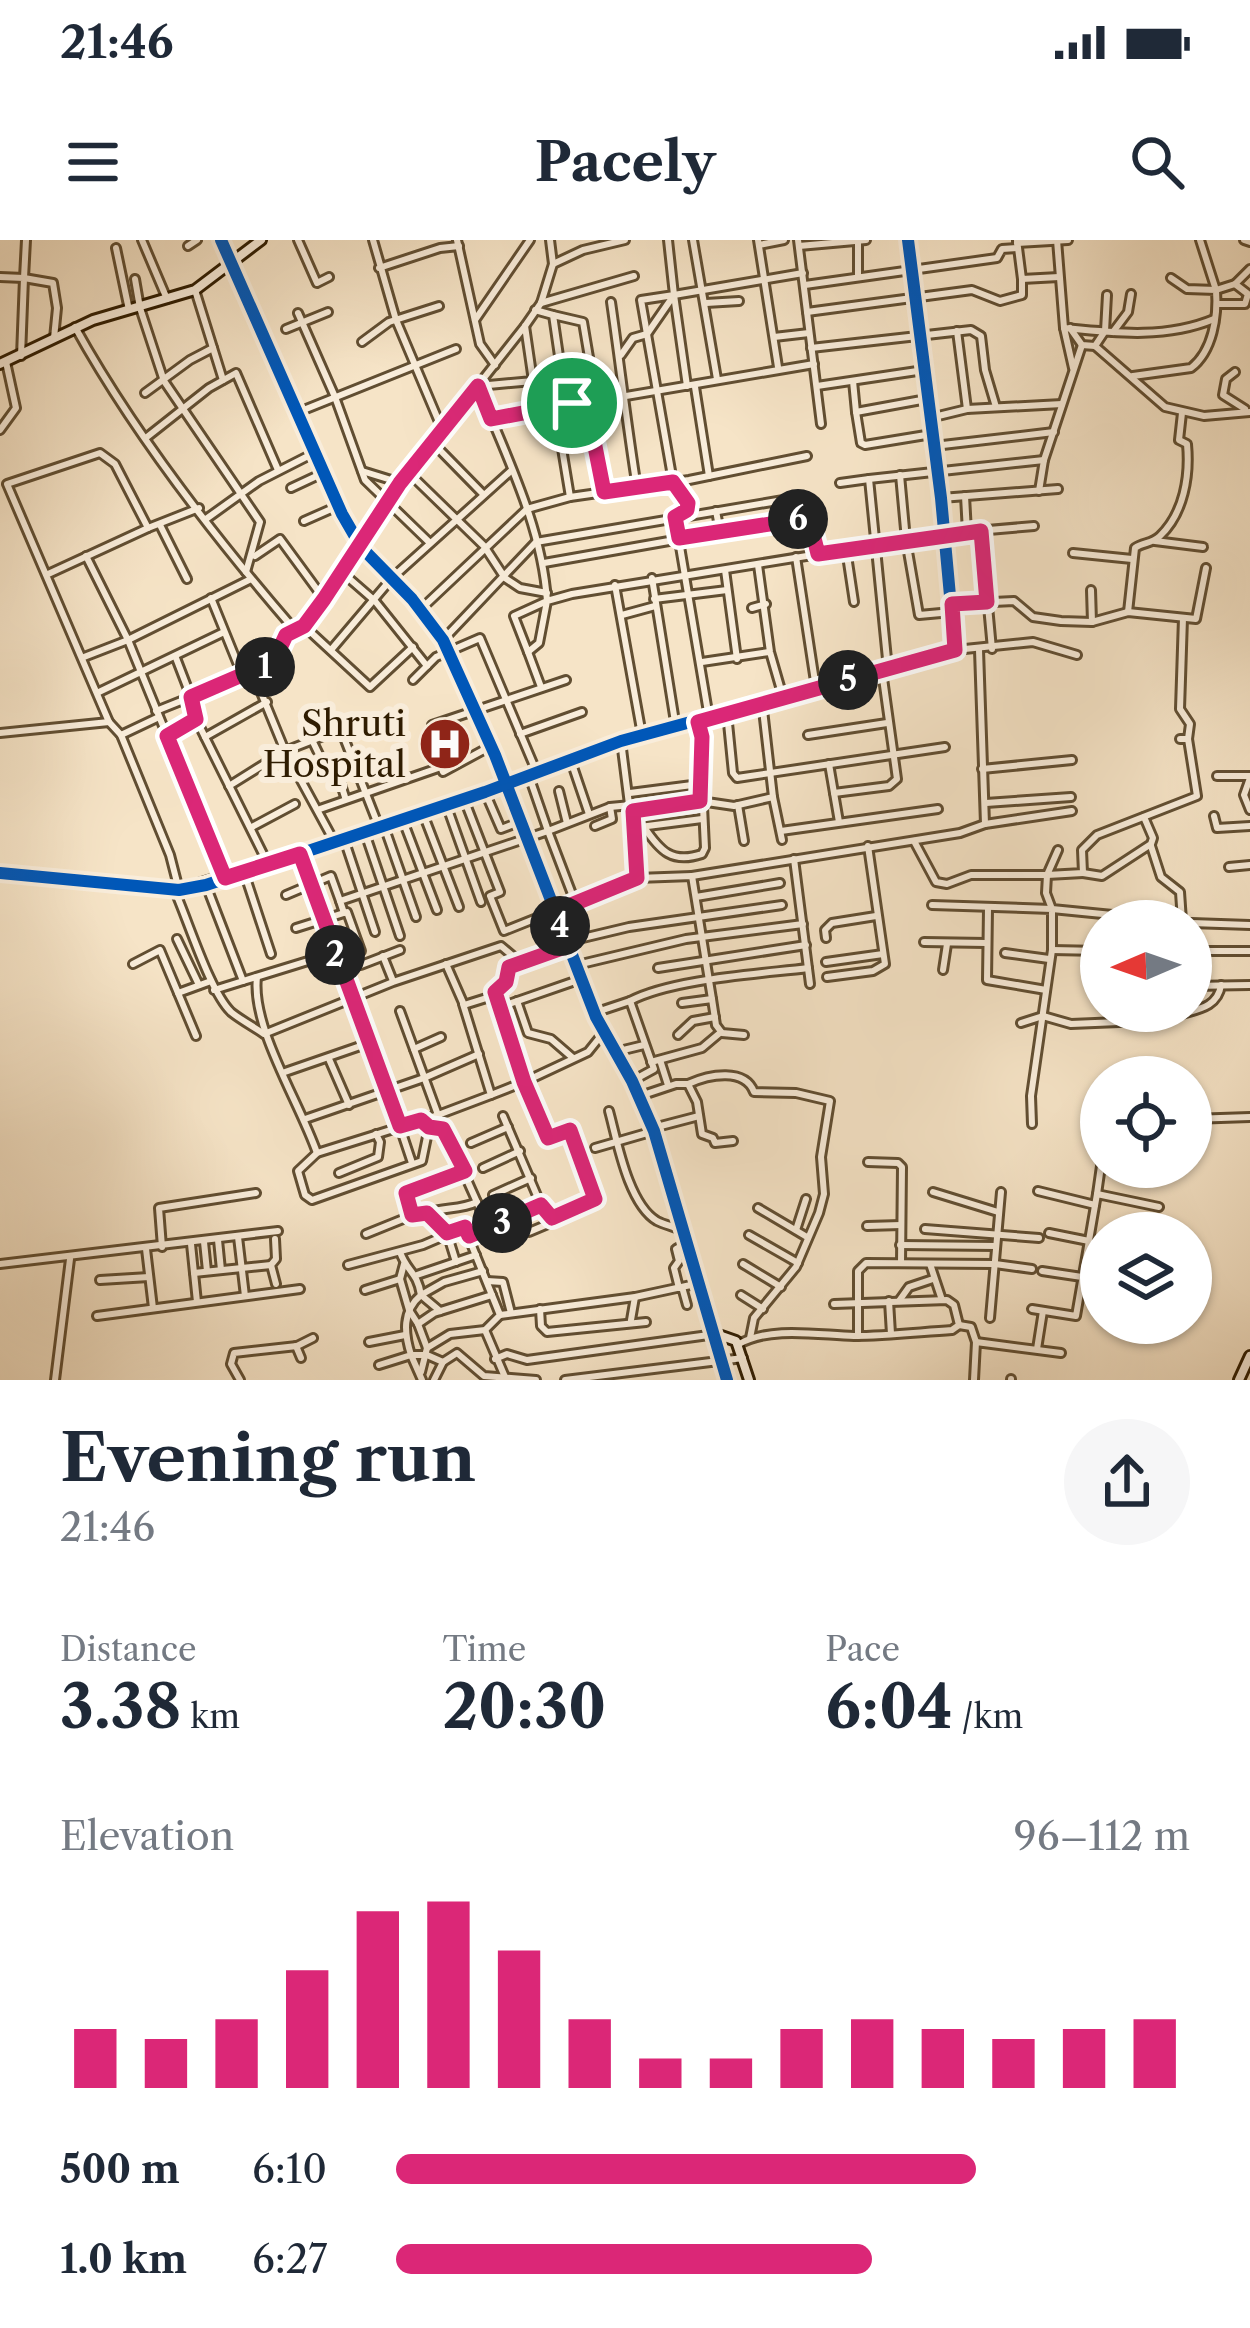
<!DOCTYPE html>
<meta charset="utf-8">
<style>
body{margin:0;font-family:"Libre Caslon Text",serif;background:#f6f6f7;color:#1f2937;height:100vh;display:flex;flex-direction:column;font-size:45px;white-space:nowrap}
*{box-sizing:border-box;margin:0}
p{font-size:39px;color:#747a83}
.icon{flex:none;width:66px;height:66px;fill:none;stroke:currentColor;stroke-width:2;stroke-linecap:round;stroke-linejoin:round}
.map{position:relative;height:1140px;overflow:hidden}
.sheet{display:flex;flex-direction:column;background:#fff;flex:1}
.sheet>*{flex:none}
.needle{width:78px;rotate:268deg}
.controls{position:absolute;left:1080px;top:660px;display:grid;gap:24px}
.controls a{display:grid;place-items:center;width:132px;height:132px;border-radius:50%;background:#fff;box-shadow:0 3px 9px #0004;font-size:60px}
.pin{position:absolute;display:grid;place-items:center;width:102px;height:102px;color:#fff;margin:-51px;border:6px solid #fff;border-radius:50%;box-shadow:0 3px 12px #0007}
.km{position:absolute;width:60px;height:60px;margin:-30px;border-radius:50%;background:#222;color:#fff;font-size:33px;line-height:60px;text-align:center}
.round{display:grid;place-items:center;flex:none;width:126px;height:126px;border-radius:63px;background:#f6f6f7}
.head{display:flex;align-items:center;justify-content:space-between;height:204px;padding:0 60px}
h1{font-size:66px;font-weight:700;line-height:90px}
.figures{display:grid;grid-template-columns:repeat(3,1fr);gap:18px;height:204px;padding:12px 60px}
.figures div{display:grid;align-content:center}
.figures b{font-size:60px;font-weight:700}
.figures small{font-size:33px;font-weight:400}
.figures p{font-size:33px}
.chart{height:336px;padding:24px 60px}
.chart p{display:flex;justify-content:space-between}
.chart svg{width:100%;height:216px;margin-top:12px;stroke:#db2777;stroke-width:6}
ul{padding:0 60px;list-style:none;font-size:39px}
li{display:grid;grid-template-columns:192px 144px 1fr;align-items:center;height:90px}
li i{height:30px;border-radius:15px;background:#db2777}
.status{display:flex;justify-content:space-between;align-items:center;height:84px;padding:0 60px;background:#fff;direction:ltr}
.status svg{height:33px;fill:currentColor}
header{display:flex;justify-content:space-between;align-items:center;height:156px;padding:0 60px;background:#fff;font-size:54px;font-weight:700}
.map>svg:first-child{display:block}
.lines{fill:none;stroke-linecap:round;stroke-linejoin:round}
.street-casing{stroke:#614e32;stroke-width:12}
.secondary-casing{stroke:#2f1c01;stroke-width:14}
.street{stroke:#f9eddb;stroke-width:6}
.secondary{stroke:#f9eddb;stroke-width:8}
.cycleway-casing{stroke:#f9eddb;stroke-width:20}
.cycleway{stroke:#0057b8;stroke-width:12}
.route-casing{stroke:#fff;stroke-width:24}
.route{stroke:#db2777;stroke-width:15}
.labels{text-anchor:middle;stroke-width:12;stroke-linejoin:round;paint-order:stroke}
.poi-label{font-size:36px;fill:#2f1c01;stroke:#f9eddb;text-anchor:end}
</style>
<div class="status"><b>21:46</b><svg viewBox="0 0 49 12"><path d="M0 12V9h3v3zM5 12V6h3v6zM10 12V3h3v9zM15 12V0h3v12zM26 1h20v11H26zM47 4h2v5h-2z"/></svg></div>
<header><svg class="icon" aria-label="menu" viewBox="0 0 24 24"><path d="M4 6h16M4 12h16M4 18h16"/></svg>Pacely<svg class="icon" aria-label="search" viewBox="0 0 24 24"><circle cx="10" cy="10" r="6"/><path d="M15 15l6 6"/></svg></header>
<div class="map">
<svg width="1250" height="1140" viewBox="0 0 1250 1140">
<rect width="100%" height="100%" fill="#f6e4c7"/>
<filter id="stains"><feTurbulence type="fractalNoise" baseFrequency=".00167" numOctaves="4"/><feColorMatrix values="0 0 0 0 .2 0 0 0 0 .09 0 0 0 0 .02 0 0 0 .5 -.17"/></filter>
<radialGradient id="worn" r=".72"><stop offset=".6" stop-color="#630" stop-opacity="0"/><stop offset="1" stop-color="#630" stop-opacity=".3"/></radialGradient>
<g class="lines">
<g class="street-casing">
<g id="street">
<polyline points="26,0 24,38 53,43 57,68 54,98"/>
<polyline points="142,0 167,59"/>
<path d="M221 0 342 274C369 320 412 353 441 398 470 441 483 497 507 543L621 501 955 410 941 258 908 0"/>
<polyline points="298,0 317,43 329,37"/>
<polyline points="373,0 396,80 442,189"/>
<polyline points="457,0 480,104 495,125"/>
<polyline points="550,0 553,24"/>
<polyline points="668,0 674,55 641,60 673,242 688,263 687,270 680,274"/>
<polyline points="693,0 717,139"/>
<polyline points="758,0 778,127"/>
<polyline points="798,0 821,184"/>
<polyline points="858,0 858,36"/>
<polyline points="1017,0 1022,39 1059,37"/>
<polyline points="1057,0 1064,88 1073,128"/>
<polyline points="1200,0 1216,50 1235,44 1248,54 1245,64 1217,64"/>
<polyline points="1244,0 1250,2"/>
<polyline points="1017,3 1068,0"/>
<polyline points="759,5 784,0"/>
<polyline points="188,6 197,0"/>
<polyline points="799,6 866,0"/>
<polyline points="116,8 129,70"/>
<polyline points="379,28 440,8 459,6"/>
<polyline points="0,37 24,38 21,116"/>
<polyline points="135,39 140,68 164,141 260,282 246,332"/>
<polyline points="1235,44 1250,29"/>
<polyline points="805,45 997,18 1002,9 1017,8"/>
<polyline points="195,50 223,140"/>
<polyline points="674,55 687,146"/>
<path d="M611 62C620 124 627 186 637 248"/>
<polyline points="541,63 634,36"/>
<polyline points="706,63 739,61"/>
<polyline points="535,70 553,75 566,164"/>
<polyline points="807,72 972,50 1000,61 1022,55 1022,39"/>
<polyline points="298,73 335,157 365,240 430,303"/>
<polyline points="553,75 583,82 596,159"/>
<polyline points="475,80 530,0"/>
<path d="M525 86 533 141 478 146C506 216 542 286 547 361L514 376 528 412 539 403 547 361 572 354 942 294 1034 286"/>
<path d="M75 87C132 190 217 300 294 389"/>
<path d="M1064 88C1115 93 1166 99 1214 79"/>
<polyline points="1070,88 1082,105 1095,106 1165,167 1204,176 1250,172"/>
<polyline points="286,89 328,72"/>
<polyline points="957,91 967,169"/>
<polyline points="1113,92 1128,72 1131,54"/>
<polyline points="774,97 809,93"/>
<polyline points="362,102 389,82 439,66"/>
<polyline points="1095,106 1105,91 1107,55"/>
<polyline points="811,108 971,90 981,96 985,130 996,167"/>
<polyline points="621,115 633,98 647,94 674,55 803,33"/>
<polyline points="1235,132 1226,139 1223,155 1245,169"/>
<path d="M1133 136 1191 128C1213 111 1218 76 1216 50L1187 49 1171 38"/>
<polyline points="853,141 856,172"/>
<polyline points="817,146 924,130"/>
<polyline points="695,147 709,236"/>
<polyline points="145,153 190,120 213,108"/>
<polyline points="927,159 856,172 861,203 865,205 932,194"/>
<polyline points="586,162 605,252"/>
<polyline points="555,166 570,257"/>
<polyline points="296,173 456,109"/>
<polyline points="930,178 967,169 1062,164"/>
<polyline points="491,179 814,124"/>
<polyline points="0,190 16,168 6,122"/>
<polyline points="147,197 209,148 236,133 278,230"/>
<polyline points="561,198 593,199"/>
<polyline points="434,204 482,253"/>
<polyline points="934,206 1054,192"/>
<polyline points="362,231 401,243"/>
<polyline points="409,233 484,306 505,338 520,348 547,353"/>
<polyline points="900,235 906,300 919,375 952,372"/>
<polyline points="840,243 869,239"/>
<polyline points="291,248 323,233"/>
<polyline points="1039,251 1044,220 1082,105"/>
<polyline points="965,256 967,292"/>
<polyline points="941,258 1058,249"/>
<polyline points="716,271 720,292 809,278 818,314"/>
<polyline points="675,277 709,478"/>
<polyline points="206,279 259,241 314,213"/>
<polyline points="304,281 338,266"/>
<polyline points="160,285 187,339"/>
<polyline points="148,288 199,268"/>
<polyline points="981,291 992,409"/>
<polyline points="1155,301 1203,307"/>
<polyline points="846,309 854,362"/>
<polyline points="1073,313 1132,319"/>
<polyline points="255,316 280,299 324,359"/>
<polyline points="796,317 816,448"/>
<polyline points="544,323 720,292"/>
<polyline points="758,325 770,412 783,457"/>
<polyline points="725,330 737,419"/>
<polyline points="344,334 375,361 427,426"/>
<polyline points="46,335 148,288 115,224 100,213 7,244 109,482 121,495 170,615 179,650"/>
<polyline points="652,338 676,488"/>
<polyline points="615,345 642,495"/>
<polyline points="1091,350 1092,382"/>
<polyline points="211,358 243,437"/>
<polyline points="654,359 727,350"/>
<polyline points="952,364 1014,361 1033,377 1061,381 1092,382 1128,372 1196,379 1206,328"/>
<polyline points="752,368 766,364"/>
<polyline points="420,370 527,269 570,257 689,240 807,216"/>
<path d="M1128 372 1135 308C1143 302 1152 304 1160 296 1184 273 1190 236 1187 204L1179 200 1182 173"/>
<polyline points="622,375 655,366"/>
<polyline points="1183,378 1180,469 1190,484 1188,499"/>
<polyline points="304,386 370,447 413,407"/>
<polyline points="443,400 536,302 801,257"/>
<polyline points="331,410 392,338 512,230"/>
<polyline points="955,410 1033,402 1077,415"/>
<polyline points="528,412 541,447"/>
<polyline points="84,417 128,400 86,316"/>
<polyline points="702,422 769,412"/>
<polyline points="888,429 869,239 1044,220"/>
<polyline points="253,433 285,511 334,601"/>
<polyline points="413,440 436,417 480,398 537,533"/>
<polyline points="99,452 224,392"/>
<polyline points="156,471 191,457 176,418"/>
<polyline points="727,473 733,533 737,538 945,507"/>
<polyline points="432,485 566,440"/>
<polyline points="341,490 379,587"/>
<polyline points="0,493 109,482"/>
<polyline points="520,494 582,472"/>
<polyline points="121,495 159,477"/>
<polyline points="808,495 887,483"/>
<polyline points="167,496 196,480"/>
<polyline points="205,497 267,462"/>
<polyline points="312,500 329,535 338,535"/>
<polyline points="621,501 632,588 702,579"/>
<polyline points="571,521 589,574"/>
<polyline points="829,524 839,582"/>
<polyline points="982,529 1072,520"/>
<polyline points="529,536 548,591 610,567 631,565"/>
<polyline points="1217,536 1249,536"/>
<polyline points="1250,538 1244,555 1250,570"/>
<polyline points="229,546 285,511 367,479"/>
<polyline points="559,551 567,583"/>
<polyline points="485,552 501,589 522,581"/>
<polyline points="630,553 700,544"/>
<polyline points="834,553 889,546 897,539 882,431"/>
<polyline points="345,557 338,535 354,525"/>
<polyline points="773,557 782,600"/>
<polyline points="464,559 500,652 490,656 504,691 637,638 692,636 712,759"/>
<polyline points="986,563 1071,557"/>
<polyline points="446,564 481,662"/>
<polyline points="738,565 744,601"/>
<polyline points="320,569 441,527 443,532 491,506"/>
<polyline points="422,571 459,667"/>
<polyline points="633,571 700,561 734,566 773,557 762,461"/>
<polyline points="1214,576 1217,588 1250,586"/>
<polyline points="402,578 437,670"/>
<polyline points="985,584 1072,571"/>
<polyline points="384,586 416,677"/>
<polyline points="595,586 612,579 610,567"/>
<polyline points="252,587 295,564"/>
<path d="M644 587C660 611 672 624 702 614L705 608 699 482"/>
<polyline points="632,588 637,638"/>
<polyline points="781,591 938,569"/>
<polyline points="365,593 400,696"/>
<polyline points="344,599 375,692"/>
<polyline points="914,601 936,642 947,644 971,635 1047,635 1046,653 1052,669 1173,681"/>
<polyline points="1151,606 1161,637 1180,652 1182,681"/>
<polyline points="1058,610 1047,635 1083,633 1082,610 1097,595 1197,556 1188,499 1180,499"/>
<polyline points="300,614 400,887 438,875 489,989"/>
<polyline points="794,619 810,744"/>
<polyline points="268,624 196,479 191,457 274,421 286,395 304,386 344,334 401,243 525,86 541,63 553,24 583,10 625,0"/>
<polyline points="1229,627 1250,625"/>
<polyline points="244,632 271,714"/>
<polyline points="1083,633 1102,636 1151,604 1153,598 1144,577"/>
<polyline points="692,636 960,593 985,584 979,410"/>
<polyline points="225,638 128,400 251,339"/>
<polyline points="206,645 243,741 334,713"/>
<path d="M174 649C188 680 210 752 231 772 241 780 254 787 264 794L393 742 501 706 520 722 568 706"/>
<polyline points="286,655 331,636 340,661"/>
<polyline points="696,657 780,643"/>
<polyline points="932,665 1052,669 1052,710 1031,856 1032,884"/>
<polyline points="988,669 987,740 1046,750"/>
<polyline points="344,673 340,661 548,591 575,662"/>
<polyline points="1191,683 1250,685"/>
<polyline points="296,688 347,672 361,711"/>
<polyline points="826,698 825,690 832,683 876,676"/>
<polyline points="177,699 199,745"/>
<polyline points="566,702 629,687 782,665"/>
<polyline points="924,702 986,703"/>
<polyline points="1052,710 1101,711"/>
<polyline points="1191,711 1250,711"/>
<polyline points="1005,713 1049,719"/>
<polyline points="383,716 393,741"/>
<polyline points="826,722 883,714"/>
<polyline points="133,724 160,710 196,796"/>
<polyline points="446,724 464,765 496,755 524,842 491,855"/>
<polyline points="361,725 400,710"/>
<polyline points="577,725 686,699 803,684"/>
<polyline points="658,728 806,705"/>
<polyline points="943,730 947,704"/>
<path d="M257 737C251 787 299 861 317 913L400 887 412 923"/>
<polyline points="827,737 873,731 885,724 868,606"/>
<polyline points="1191,746 1250,745"/>
<polyline points="214,750 243,741"/>
<polyline points="178,753 211,741"/>
<polyline points="496,755 505,742 506,731 518,723"/>
<polyline points="517,761 528,793 551,799 573,818"/>
<path d="M630 761C672 739 759 734 808 728"/>
<polyline points="682,763 712,759 716,785 722,793 744,795"/>
<polyline points="500,767 581,739"/>
<polyline points="400,771 438,875 491,855 463,764"/>
<polyline points="594,773 630,761 654,829 632,841"/>
<path d="M1182 774C1200 769 1218 766 1221 745"/>
<polyline points="1021,783 1043,776 1071,784 1143,781 1178,776 1183,771"/>
<polyline points="678,795 693,781 715,777"/>
<polyline points="414,809 441,797"/>
<polyline points="615,812 644,805"/>
<polyline points="329,819 349,865"/>
<polyline points="660,820 668,845"/>
<polyline points="651,822 702,808 721,792"/>
<polyline points="285,832 369,803"/>
<polyline points="640,856 676,844 688,844"/>
<path d="M609 871C617 900 628 964 657 981 665 985 676 987 685 992"/>
<polyline points="503,876 541,965 552,978 595,959 570,890 547,898 524,842 588,812 604,792"/>
<polyline points="305,879 424,838 479,814"/>
<polyline points="1191,879 1250,877"/>
<polyline points="653,888 699,876"/>
<path d="M733 901 715 903 713 898 702 894 697 862 688 844C710 834 745 828 754 852L796 853 830 861 821 917 824 954 819 973 796 1027 754 1078 750 1098"/>
<polyline points="471,903 508,887"/>
<polyline points="595,908 654,891"/>
<polyline points="316,914 298,931 305,955 312,960 422,921 429,887"/>
<polyline points="868,922 898,923 902,927 901,1023"/>
<polyline points="483,928 520,911"/>
<polyline points="339,933 378,917 380,902 376,894"/>
<polyline points="1038,951 1095,965"/>
<polyline points="933,952 998,972"/>
<polyline points="1097,954 1101,926 1099,884"/>
<polyline points="493,955 531,938"/>
<polyline points="758,968 807,997"/>
<path d="M427 973C445 967 460 970 477 962"/>
<polyline points="867,986 901,985"/>
<polyline points="925,989 1039,998"/>
<polyline points="796,990 806,959"/>
<polyline points="529,992 548,984 552,978"/>
<polyline points="1049,993 1089,1001"/>
<polyline points="366,994 413,975"/>
<polyline points="749,995 798,1023"/>
<polyline points="238,997 245,1056"/>
<polyline points="275,999 276,1019 271,1025 276,1044"/>
<polyline points="218,1000 221,1030"/>
<polyline points="204,1002 207,1031"/>
<polyline points="191,1004 197,1062"/>
<polyline points="900,1005 996,1006"/>
<polyline points="162,1007 159,968 256,953"/>
<polyline points="146,1009 153,1068"/>
<polyline points="456,1022 447,993 427,973 413,975 406,954 465,931"/>
<polyline points="0,1024 278,991"/>
<polyline points="743,1024 781,1047"/>
<polyline points="930,1024 942,1060"/>
<polyline points="348,1025 423,1005 465,987 468,996"/>
<polyline points="1042,1031 1082,1037"/>
<polyline points="194,1033 271,1025"/>
<polyline points="417,1035 476,1015"/>
<polyline points="400,1039 409,1070 418,1084 434,1073 492,1055"/>
<polyline points="100,1040 149,1037"/>
<polyline points="487,1041 503,1042 511,1073"/>
<polyline points="682,1047 687,1065"/>
<polyline points="679,1048 674,1028 679,1021 676,1009 688,1002"/>
<polyline points="365,1050 400,1039 404,1024"/>
<polyline points="741,1055 763,1069"/>
<polyline points="889,1061 891,1094"/>
<polyline points="899,1061 909,1047 933,1039"/>
<polyline points="540,1069 541,1086 547,1092 646,1082"/>
<polyline points="1032,1069 1076,1076 1097,954 1159,967"/>
<polyline points="440,1071 421,1055 444,1042 483,1031"/>
<polyline points="500,1075 635,1057 700,1043"/>
<polyline points="97,1076 300,1049"/>
<polyline points="990,1078 1001,952"/>
<polyline points="631,1080 635,1057"/>
<polyline points="418,1084 427,1108 421,1132"/>
<polyline points="959,1085 971,1087 976,1102"/>
<polyline points="485,1090 505,1137"/>
<polyline points="858,1096 858,1031 866,1023 995,1024 1032,1029"/>
<polyline points="369,1102 405,1095"/>
<path d="M739 1104C771 1086 818 1095 854 1096 887 1096 920 1092 952 1090L959 1085 954 1065 947 1060 834 1064"/>
<polyline points="296,1106 301,1118"/>
<polyline points="427,1108 450,1094 485,1090 500,1075 468,996 541,965"/>
<polyline points="1037,1109 1043,1071"/>
<polyline points="495,1119 507,1114 527,1120 716,1094 727,1140"/>
<path d="M379 1125 411 1115C404 1093 402 1071 421 1055 417 1031 407 1032 400 1012"/>
<polyline points="55,1140 70,1019"/>
<polyline points="240,1140 231,1124 234,1113 297,1106 313,1098"/>
<polyline points="422,1140 411,1115 427,1115 443,1122"/>
<polyline points="434,1140 443,1122 457,1113 484,1136 536,1140"/>
<polyline points="565,1140 743,1118"/>
<polyline points="974,1140 976,1102 1061,1113"/>
<polyline points="1011,1140 1011,1139"/>
</g>
</g>
<g class="secondary-casing">
<g id="secondary">
<polyline points="0,124 93,80 195,50 261,0"/>
<polyline points="0,633 179,650 365,593 507,543 596,777 632,841 654,891 716,1094 736,1101 749,1140"/>
<polyline points="1239,1140 1250,1116"/>
</g>
</g>
<use href="#street" class="street"/>
<use href="#secondary" class="secondary"/>
<g class="cycleway-casing">
<g id="cycleway">
<polyline points="221,0 342,274 361,307 412,359 443,400 495,515 596,777 632,841 654,891 727,1140"/>
<polyline points="0,633 179,650 206,645 485,552 621,501 955,410 941,258 908,0"/>
</g>
</g>
<use href="#cycleway" class="cycleway"/>
</g>
<g class="lines">
<g class="route-casing">
<polygon id="route" points="478,146 491,179 586,161 604,252 673,242 688,263 687,270 675,277 679,298 809,278 818,314 981,291 987,362 952,364 955,410 698,482 702,497 700,561 633,571 637,638 554,672 568,706 509,727 506,742 495,752 524,842 548,898 570,890 595,959 552,978 541,965 469,996 465,987 447,993 427,973 412,975 406,953 465,931 443,889 429,887 421,880 400,886 300,614 225,638 167,496 196,479 191,457 274,421 286,395 304,386 324,359 400,243"/>
</g>
<use href="#route" class="route"/>
</g>
<defs>
<g id="hospital-disc" transform="scale(2.7)"><circle r="9.5" fill="#8f2418" stroke="#f9eddb"/><path d="M-5-5h3v3.5h4V-5h3V5h-3V1.5h-4V5h-3Z" fill="#fff"/></g>
</defs>
<g fill-rule="evenodd">
<use href="#hospital-disc" x="445" y="504"/>
</g>
<g class="labels">
<g class="poi-label">
<text x="406" y="496">Shruti<tspan x="406" dy="41">Hospital</tspan></text>
</g>
</g>
<rect width="100%" height="100%" filter="url(#stains)"/>
<rect width="100%" height="100%" fill="url(#worn)"/>
</svg>
<div class="controls">
<a><svg class="needle" viewBox="-14 -14 28 28"><path d="M0-13l5 13h-10z" fill="#e53935"/><path d="M0 13l5-13h-10z" fill="#747a83"/></svg></a>
<a><svg class="icon" aria-label="locate" viewBox="0 0 24 24"><circle cx="12" cy="12" r="6"/><path d="M12 2v4M12 18v4M2 12h4M18 12h4"/></svg></a>
<a><svg class="icon" aria-label="layers" viewBox="0 0 24 24"><path d="M12 4l9 5-9 5-9-5zM3 14l9 5 9-5"/></svg></a>
</div>
<div class="pin" style="left:572px;top:163px;background:#1e9e55"><svg class="icon" aria-label="arrive" viewBox="0 0 24 24"><path d="M6 21V4h12l-3 4 3 4H6"/></svg></div>
<b class="km" style="left:265px;top:427px">1</b>
<b class="km" style="left:335px;top:715px">2</b>
<b class="km" style="left:502px;top:983px">3</b>
<b class="km" style="left:560px;top:686px">4</b>
<b class="km" style="left:848px;top:440px">5</b>
<b class="km" style="left:798px;top:279px">6</b>
</div>
<section class="sheet">
<div class="head"><div><h1>Evening run</h1><p>21:46</p></div><a class="round"><svg class="icon" aria-label="share" viewBox="0 0 24 24"><path d="M12 15V3M7 8l5-5 5 5M5 13v7h14v-7"/></svg></a></div>
<div class="figures">
<div><p>Distance</p><b>3.38<small> km</small></b></div>
<div><p>Time</p><b>20:30</b></div>
<div><p>Pace</p><b>6:04<small> /km</small></b></div>
</div>
<div class="chart"><p><span>Elevation</span>96–112 m</p>
<svg viewBox="0 0 160 44" preserveAspectRatio="none"><path d="M5 44V32M15 44V34M25 44V30M35 44V20M45 44V8M55 44V6M65 44V16M75 44V30M85 44V38M95 44V38M105 44V32M115 44V30M125 44V32M135 44V34M145 44V32M155 44V30"/></svg>
</div>
<ul>
<li><b>500 m</b>6:10<i style="width:73%"></i></li>
<li><b>1.0 km</b>6:27<i style="width:60%"></i></li>
</ul>
</section>
